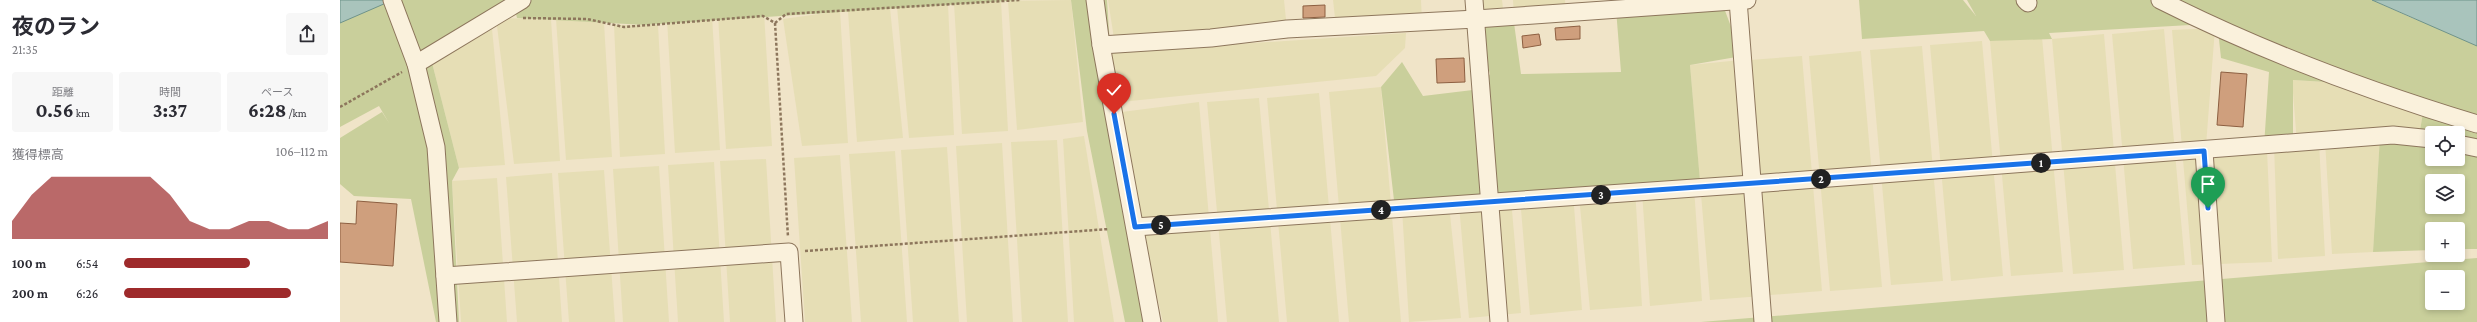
<!DOCTYPE html>
<html lang="ja">
<meta charset="utf-8">
<style>
body{margin:0;font-family:"Crimson Pro","Noto Sans JP",serif;background:#f7f7f7;color:#2b2b33;height:100vh;display:flex;flex-direction:column;font-size:15px;white-space:nowrap}
*{box-sizing:border-box;margin:0}
p{font-size:13px;color:#7c7c81}
.icon{flex:none;width:22px;height:22px;fill:none;stroke:currentColor;stroke-width:2;stroke-linecap:round;stroke-linejoin:round}
.map{position:relative;flex:1;overflow:hidden}
.sheet{display:flex;flex-direction:column;background:#fff;width:340px}
.sheet>*{flex:none}
.fabs{position:absolute;left:2085px;top:126px;display:grid;gap:8px}
.fabs a{display:grid;place-items:center;width:40px;height:40px;border-radius:4px;background:#fff;box-shadow:0 2px 6px #0003;font-size:20px}
.pin{position:absolute;display:grid;place-items:center;width:34px;height:34px;color:#fff;margin:-41px -17px;border-radius:50% 50% 50% 0;rotate:-45deg;box-shadow:0 0 4px #0007}
.pin .icon{rotate:45deg}
.km{position:absolute;width:20px;height:20px;margin:-10px;border-radius:50%;background:#222;color:#fff;font-size:11px;line-height:20px;text-align:center}
.round{display:grid;place-items:center;flex:none;width:42px;height:42px;border-radius:4px;background:#f7f7f7}
.overview{display:flex;align-items:center;justify-content:space-between;height:68px;padding:0 12px}
h1{font-size:22px;font-weight:700;line-height:30px}
.stats{display:grid;grid-template-columns:repeat(3,1fr);gap:6px;height:68px;padding:4px 12px}
.stats div{display:grid;align-content:center;border-radius:4px;background:#f7f7f7;text-align:center}
.stats b{font-size:20px;font-weight:700}
.stats small{font-size:11px;font-weight:400}
.stats p{font-size:11px}
.chart{height:112px;padding:8px 12px}
.chart p{display:flex;justify-content:space-between}
.chart svg{width:100%;height:72px;margin-top:4px;fill:#9e2a2b;opacity:.7}
ul{padding:0 12px;list-style:none;font-size:13px}
li{display:grid;grid-template-columns:64px 48px 1fr;align-items:center;height:30px}
li i{height:10px;border-radius:5px;background:#9e2a2b}
main{display:flex;flex:1;min-height:0}
.map>svg:first-child{display:block}
.farmland{fill:#e6deb5}
.green{fill:#c9cf9b;fill-rule:evenodd}
.water{fill:#a9c4bc;stroke:#6f938a}
.building{fill:#cf9f7d;stroke:#8d5f41}
.lines{fill:none;stroke-linecap:round;stroke-linejoin:round}
.minor-casing{stroke:#8d765c;stroke-width:19}
.path{stroke:#8d765c;stroke-width:2.5;stroke-dasharray:3 2;stroke-linecap:butt}
.minor{stroke:#faf1dc;stroke-width:17}
.route-casing{stroke:#fff;stroke-width:8}
.route{stroke:#1a73e8;stroke-width:5}
</style>
<main>
<section class="sheet">
<div class="overview"><div><h1>夜のラン</h1><p>21:35</p></div><a class="round"><svg class="icon" aria-label="share" viewBox="0 0 24 24"><path d="M12 15V3M7 8l5-5 5 5M5 13v7h14v-7"/></svg></a></div>
<div class="stats">
<div><p>距離</p><b>0.56<small> km</small></b></div>
<div><p>時間</p><b>3:37</b></div>
<div><p>ペース</p><b>6:28<small> /km</small></b></div>
</div>
<div class="chart"><p><span>獲得標高</span>106–112 m</p>
<svg viewBox="0 0 160 44" preserveAspectRatio="none"><path d="M0 44V33L10 17L20 6L30 6L40 6L50 6L60 6L70 6L80 17L90 33L100 38L110 38L120 33L130 33L140 38L150 38L160 33V44z"/></svg>
</div>
<ul>
<li><b>100 m</b>6:54<i style="width:62%"></i></li>
<li><b>200 m</b>6:26<i style="width:82%"></i></li>
</ul>
</section>
<div class="map">
<svg width="2137" height="322" viewBox="0 0 2137 322">
<rect width="100%" height="100%" fill="#f0e4c8"/>
<g class="farmland">
<polygon points="731,0 743,122 677,130 668,1"/>
<polygon points="768,0 944,0 947,29 775,45"/>
<polygon points="993,0 1081,0 1082,22 996,27"/>
<polygon points="1134,0 1162,0 1164,17 1135,15"/>
<polygon points="1173,0 1225,0 1226,13 1174,16"/>
<polygon points="661,1 668,131 622,134 614,4"/>
<polygon points="608,4 614,135 569,138 557,7"/>
<polygon points="550,8 563,138 517,142 508,11"/>
<polygon points="500,11 508,143 462,146 443,19"/>
<polygon points="424,12 432,146 386,149 378,15"/>
<polygon points="372,16 380,150 335,153 327,20"/>
<polygon points="151,18 165,165 119,168 90,55"/>
<polygon points="156,18 211,19 220,161 174,164"/>
<polygon points="216,19 264,23 272,157 226,160"/>
<polygon points="274,25 318,25 325,154 280,157"/>
<polygon points="1875,28 1866,146 1869,150 1927,150 1932,262 1852,265 1832,30"/>
<polygon points="1824,29 1845,265 1793,269 1772,34"/>
<polygon points="1066,33 1065,48 1036,76 771,103 762,53"/>
<polygon points="1764,34 1784,270 1733,274 1712,39"/>
<polygon points="1702,37 1723,272 1671,276 1650,41"/>
<polygon points="1642,41 1663,276 1611,281 1590,45"/>
<polygon points="1582,46 1603,281 1551,285 1530,50"/>
<polygon points="1521,51 1542,287 1490,291 1469,56"/>
<polygon points="1462,56 1482,291 1430,295 1410,60"/>
<polygon points="1401,60 1422,296 1370,300 1350,65"/>
<polygon points="1952,80 2018,84 2084,107 2079,136 2040,136 2033,252 1992,254 1985,141 1979,142 1985,256 1938,259 1934,145 1957,143"/>
<polygon points="1041,87 1061,322 1009,322 989,92"/>
<polygon points="979,93 999,322 947,322 927,98"/>
<polygon points="919,98 939,322 887,322 867,102"/>
<polygon points="859,102 878,322 823,322 774,113"/>
<polygon points="744,136 774,322 734,322 723,139"/>
<polygon points="717,140 728,322 682,322 671,142"/>
<polygon points="662,143 673,322 627,322 616,146"/>
<polygon points="607,147 619,322 573,322 561,150"/>
<polygon points="555,151 567,322 521,322 509,154"/>
<polygon points="500,155 512,322 465,322 454,158"/>
<polygon points="426,159 436,322 390,322 380,161"/>
<polygon points="374,162 384,322 338,322 328,165"/>
<polygon points="319,166 329,322 283,322 273,169"/>
<polygon points="264,170 275,322 229,322 218,173"/>
<polygon points="212,173 222,322 177,322 166,177"/>
<polygon points="157,178 167,322 121,322 112,181"/>
<polygon points="1295,188 1302,306 1250,310 1239,196"/>
<polygon points="1354,188 1362,301 1310,306 1302,192"/>
<polygon points="1233,193 1242,310 1190,315 1180,198"/>
<polygon points="1171,199 1181,313 1129,318 1119,205"/>
<polygon points="1109,205 1121,318 1069,322 1062,209"/>
</g>
<g class="green">
<polygon points="0,0 682,0 305,25 177,18 174,5 90,55 119,168 112,181 119,322 96,322 71,199 14,196 0,184 0,138 42,112 49,123 39,106 0,127"/>
<polygon points="731,0 767,0 775,124 812,322 785,322 747,131"/>
<path d="M1519 0H1623L1636 16 1627 0H2032L2072 18 2137 40V249H2118V229H2092V250L2033 252 2040 136H2079L2084 107 2018 84 1953 80V143L1924 146 1929 72 1881 58 1878 30 1868 24 1709 33 1712 39 1650 41 1644 31 1522 39ZM2092 133H2118V159H2092ZM2092 181H2118V207H2092Z"/>
<polygon points="1384,8 1402,56 1350,65 1360,181 1055,209 1041,87 1062,62 1083,96 1141,89 1150,74 1136,19 1174,23 1181,74 1281,72 1276,9"/>
<path d="M2137 258V322H1361L1422 317ZM2092 277H2118V303H2092Z"/>
</g>
<g class="water">
<polygon points="0,0 53,0 0,23"/>
<polygon points="2032,0 2137,0 2137,46"/>
</g>
<g class="building">
<polygon points="985,5 985,17 963,18 963,6"/>
<polygon points="1240,26 1240,39 1216,40 1215,28"/>
<polygon points="1199,34 1201,45 1183,48 1182,36"/>
<polygon points="1124,58 1125,82 1097,83 1096,59"/>
<polygon points="1881,72 1907,74 1903,127 1877,125"/>
<polygon points="17,201 57,204 53,266 0,262 0,223 16,224"/>
</g>
<g class="lines">
<g class="minor-casing">
<g id="minor">
<polyline points="52,0 76,64 96,147 108,322"/>
<polyline points="755,0 761,45 812,322"/>
<polyline points="1134,0 1159,322"/>
<polyline points="1398,0 1423,322"/>
<polyline points="1685,0 1688,3"/>
<path d="M1820 0C1921 51 2028 91 2137 124"/>
<polyline points="761,45 871,38 947,29 1136,19 1407,0"/>
<polyline points="76,64 182,0"/>
<polyline points="2118,144 2137,148"/>
<polyline points="1864,151 1876,322"/>
<polyline points="795,227 1412,184 2053,135 2092,139"/>
<polyline points="105,276 449,252 454,322"/>
</g>
</g>
<g class="path">
<polyline points="183,18 247,19 284,27 423,16 435,23 448,237"/>
<polyline points="435,23 446,14 680,0"/>
<polyline points="0,107 62,72"/>
<polyline points="465,251 769,229"/>
</g>
<use href="#minor" class="minor"/>
</g>
<g class="lines">
<g class="route-casing">
<polyline id="route" points="774,114 795,227 1864,151 1868,208"/>
</g>
<use href="#route" class="route"/>
</g>
</svg>
<div class="fabs">
<a><svg class="icon" aria-label="locate" viewBox="0 0 24 24"><circle cx="12" cy="12" r="6"/><path d="M12 2v4M12 18v4M2 12h4M18 12h4"/></svg></a>
<a><svg class="icon" aria-label="layers" viewBox="0 0 24 24"><path d="M12 4l9 5-9 5-9-5zM3 14l9 5 9-5"/></svg></a>
<a>+</a>
<a>−</a>
</div>
<div class="pin" style="left:1868px;top:208px;background:#1e9e55"><svg class="icon" aria-label="arrive" viewBox="0 0 24 24"><path d="M6 21V4h12l-3 4 3 4H6"/></svg></div>
<div class="pin" style="left:774px;top:114px;background:#d93025"><svg class="icon" aria-label="check" viewBox="0 0 24 24"><path d="M5 12l5 5 9-10"/></svg></div>
<b class="km" style="left:1701px;top:163px">1</b>
<b class="km" style="left:1481px;top:179px">2</b>
<b class="km" style="left:1261px;top:195px">3</b>
<b class="km" style="left:1041px;top:210px">4</b>
<b class="km" style="left:821px;top:225px">5</b>
</div>
</main>
